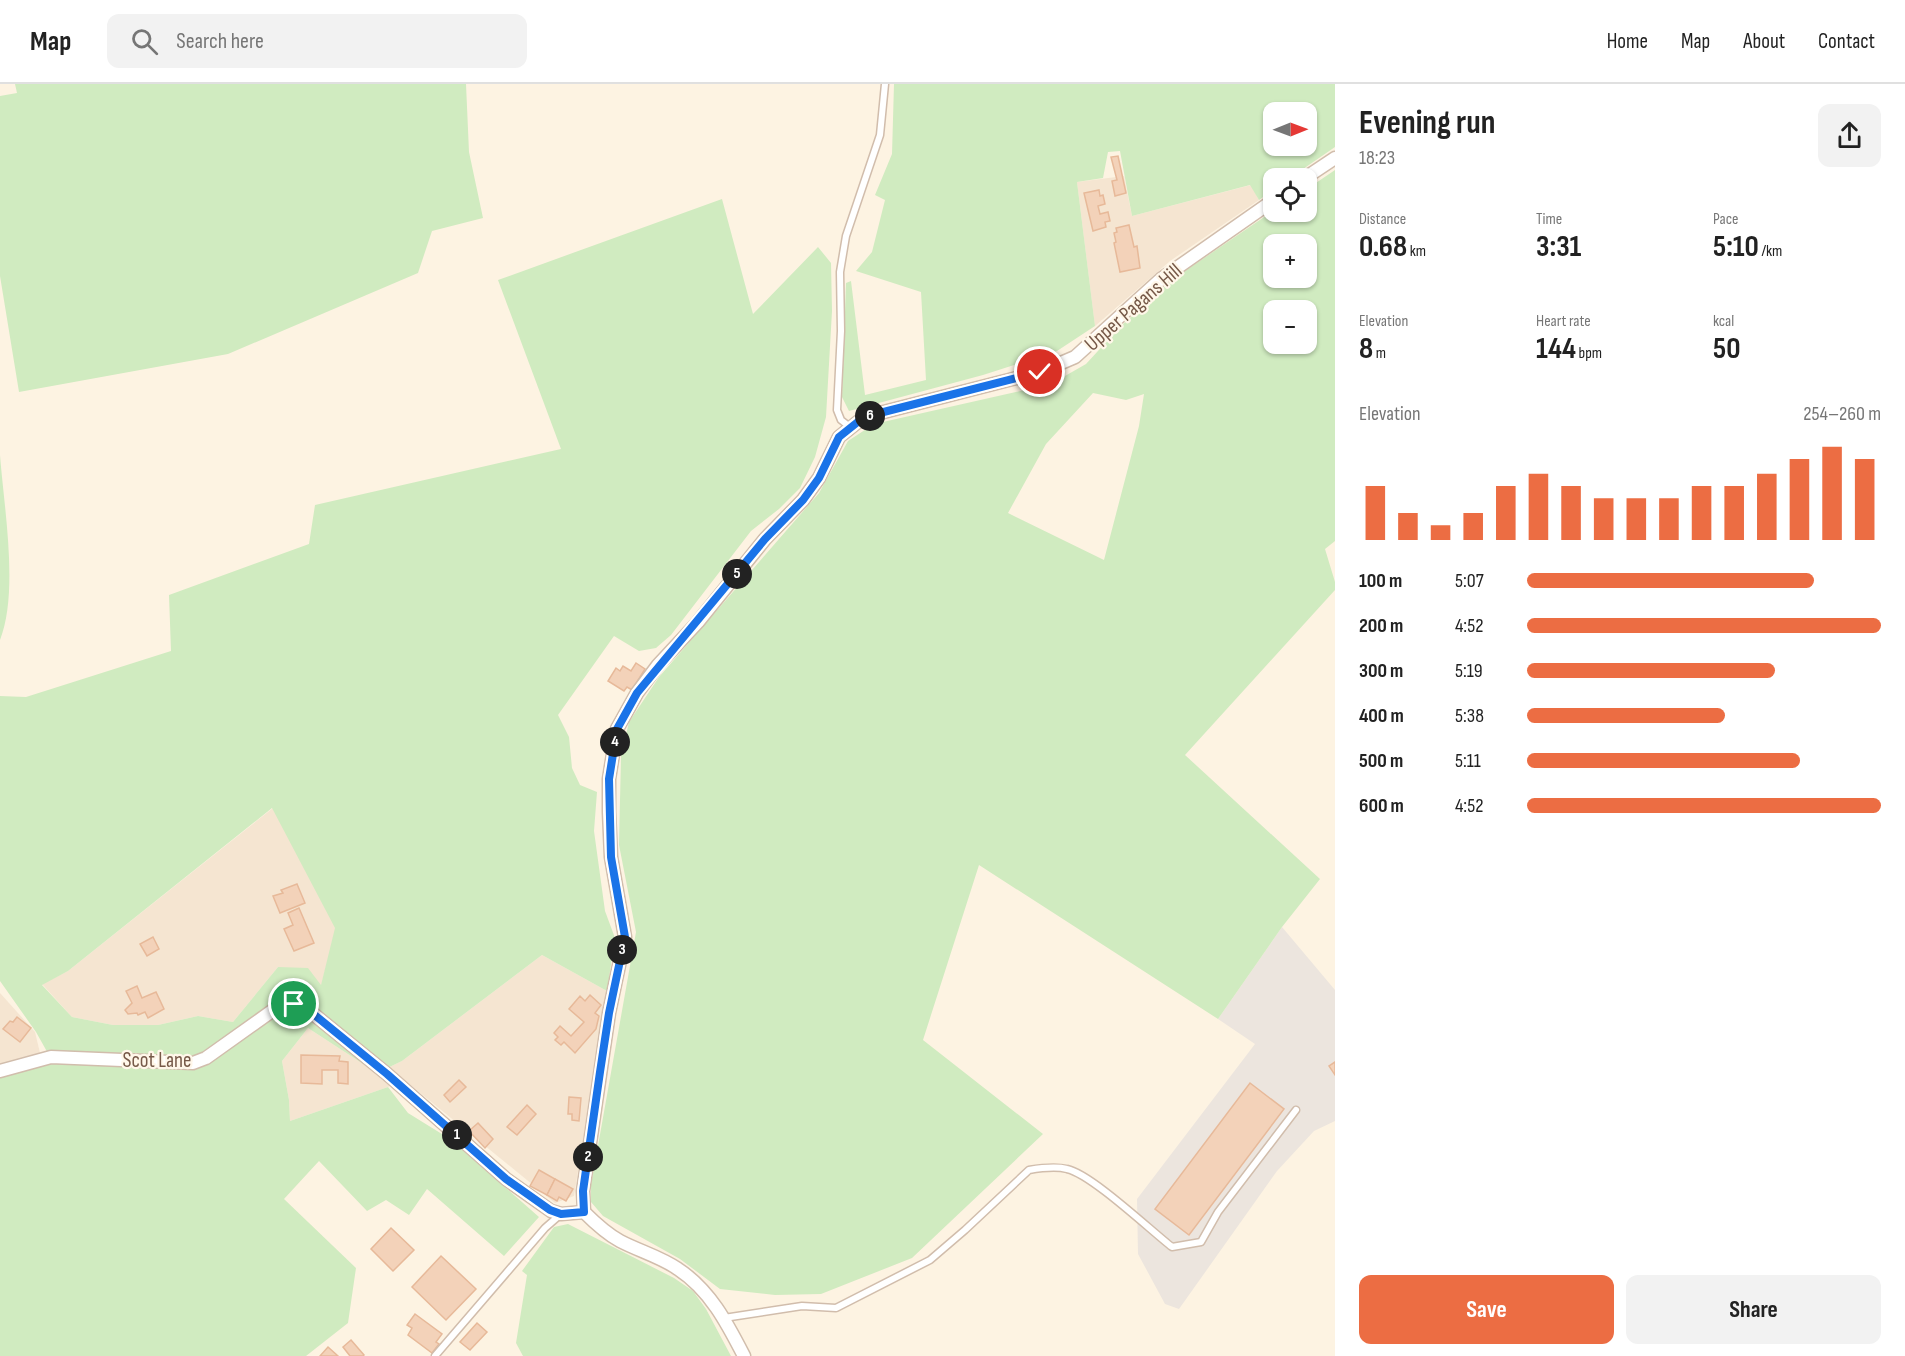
<!DOCTYPE html>
<meta charset="utf-8">
<style>
body{margin:0;font-family:"Sofia Sans Condensed",sans-serif;background:#f2f2f2;color:#222;height:100vh;display:flex;flex-direction:column;font-size:22px;white-space:nowrap}
*{box-sizing:border-box;margin:0}
p{font-size:20px;color:#767676}
.icon{flex:none;width:33px;height:33px;fill:none;stroke:currentColor;stroke-width:2;stroke-linecap:round;stroke-linejoin:round}
.map{position:relative;flex:1;overflow:hidden}
.details{display:flex;flex-direction:column;background:#fff;width:570px}
.details>*{flex:none}
.needle{width:39px;rotate:89deg}
.fabs{position:absolute;left:1263px;top:18px;display:grid;gap:12px}
.fabs a{display:grid;place-items:center;width:54px;height:54px;border-radius:12px;background:#fff;box-shadow:0 2px 4px #0004;font-size:30px}
.pin{position:absolute;display:grid;place-items:center;width:51px;height:51px;color:#fff;margin:-26px;border:3px solid #fff;border-radius:50%;box-shadow:0 2px 6px #0007}
.km{position:absolute;width:30px;height:30px;margin:-15px;border-radius:50%;background:#222;color:#fff;font-size:16px;line-height:30px;text-align:center}
.round{display:grid;place-items:center;flex:none;width:63px;height:63px;border-radius:12px;background:#f2f2f2}
.head{display:flex;align-items:center;justify-content:space-between;height:102px;padding:0 24px}
h1{font-size:33px;font-weight:700;line-height:45px}
.metrics{display:grid;grid-template-columns:repeat(3,1fr);gap:9px;height:102px;padding:6px 24px}
.metrics div{display:grid;align-content:center}
.metrics b{font-size:30px;font-weight:700}
.metrics small{font-size:16px;font-weight:400}
.metrics p{font-size:16px}
.chart{height:168px;padding:12px 24px}
.chart p{display:flex;justify-content:space-between}
.chart svg{width:100%;height:108px;margin-top:6px;stroke:#ec6d43;stroke-width:6}
.primary-button{display:flex;gap:12px;margin-top:auto;padding:12px 24px}
.primary-button a{flex:1;height:69px;border-radius:12px;background:#ec6d43;color:#fff;font-size:24px;font-weight:700;line-height:69px;text-align:center}
.primary-button a+a{background:#f2f2f2;color:#222}
ul{padding:0 24px;list-style:none;font-size:20px}
li{display:grid;grid-template-columns:96px 72px 1fr;align-items:center;height:45px}
li i{height:15px;border-radius:8px;background:#ec6d43}
header{display:flex;align-items:center;gap:36px;box-sizing:border-box;height:84px;padding:0 30px;background:#fff;border-bottom:2px solid #e0e0e0}
header strong{font-size:28px}
nav{display:flex;gap:33px;margin-inline-start:auto;font-size:21px}
.search{width:420px;height:54px;background:#f2f2f2;display:flex;align-items:center;gap:15px;box-sizing:border-box;padding:0 21px;border-radius:12px;color:#767676;font-size:22px}
main{display:flex;flex:1;min-height:0}
.map>svg:first-child{display:block}
.residential{fill:#f5e5d1}
.industrial{fill:#ece5de}
.green{fill:#d0ebc0;fill-rule:evenodd}
.building{fill:#f3d2b9;stroke:#e7b999;stroke-width:1.5}
.lines{fill:none;stroke-linecap:round;stroke-linejoin:round}
.lane-casing{stroke:#d1bdac;stroke-width:9}
.street-casing{stroke:#d1bdac;stroke-width:15}
.lane{stroke:#fff;stroke-width:6}
.street{stroke:#fff;stroke-width:12}
.route-casing{stroke:#fff;stroke-width:12}
.route{stroke:#1a73e8;stroke-width:8}
.labels{text-anchor:middle;stroke-width:4.5;stroke-linejoin:round;paint-order:stroke}
.street-label{font-size:21px;fill:#765948;stroke:#fff7e9}
</style>
<header>
<strong>Map</strong>
<div class="search"><svg class="icon" aria-label="search" viewBox="0 0 24 24"><circle cx="10" cy="10" r="6"/><path d="M15 15l6 6"/></svg>Search here</div>
<nav><a>Home</a><a>Map</a><a>About</a><a>Contact</a></nav>
</header>
<main>
<div class="map">
<svg width="1335" height="1272" viewBox="0 0 1335 1272">
<rect width="100%" height="100%" fill="#fdf3e2"/>
<g class="residential">
<polygon points="1124,92 1132,132 1251,101 1259,116 1170,177 1095,242 1077,98"/>
<polygon points="273,724 336,844 321,902 278,883 233,938 198,932 158,941 113,941 72,933 42,900 68,887"/>
<polygon points="542,871 607,907 574,1112 555,1119 402,994 388,1003 290,1037 289,1016 282,977 308,944 377,989 402,977"/>
<polygon points="0,909 35,948 40,969 0,981"/>
</g>
<polygon class="industrial" points="1282,843 1335,906 1335,1037 1314,1047 1277,1087 1179,1225 1165,1220 1138,1170 1137,1115 1255,960 1218,935"/>
<g class="green">
<polygon points="15,0 466,0 469,68 483,134 432,147 418,189 228,270 19,308 0,192 0,12 17,9"/>
<path d="M894 0H1335V63L1290 94H1274L1273 106 1259 116 1250 101 1132 132 1120 67 1108 68 1103 94 1077 98 1095 242 1057 267 983 291 849 327 842 313 846 199 851 197 865 311 926 296 921 208 856 187 872 168 885 116 875 111 892 70ZM1274 28H1306V62H1274Z"/>
<path d="M1335 86V457L1325 465 1335 498V506L1185 671 1320 795 1282 843 1218 935 979 781 923 956 1043 1050 912 1174 821 1210 775 1211 720 1205 680 1175 603 1132 591 1118V1101L636 848 619 761 621 672 629 638 659 593 819 409 848 357 874 340 1051 300 1086 280 1120 243 1169 198 1270 129 1273 127 1306 128 1307 105ZM1274 160H1306V194H1274ZM1274 226H1306V260H1274ZM1093 309 1126 316 1144 310 1139 342 1104 476 1008 429 1046 360Z"/>
<path d="M722 115 753 230 818 163 831 179 832 227 826 333 815 373 800 404 779 425 751 447 671 551 656 564 639 567 614 552 558 631 569 653 572 684 580 701 597 708 594 747 605 827 615 854 607 907 542 871 402 977 377 989 308 944 282 977 289 1016 290 1037 388 1003 408 1029 450 1055 539 1133 504 1172 427 1105 409 1131 386 1116 367 1127 319 1077 284 1115 356 1184 348 1239 306 1272H0V987L50 973 36 948 0 897V612L26 613 171 567 169 511 309 460 315 421 561 365 498 196ZM272 724 335 844 321 901 308 884 278 883 233 938 198 932 158 941H113L72 933 42 901 68 887Z"/>
<path d="M0 371C4 424 19 508 0 556Z"/>
<polygon points="568,1140 674,1194 693,1207 706,1225 731,1272 523,1272 516,1259 527,1191 522,1187 554,1143"/>
</g>
<g class="building">
<polygon points="1118,72 1126,109 1115,112 1112,97 1117,96 1111,73"/>
<polygon points="1099,106 1100,112 1103,111 1105,120 1098,122 1100,130 1108,128 1110,137 1105,138 1106,143 1093,147 1084,109"/>
<polygon points="1129,141 1134,163 1137,162 1140,184 1120,188 1114,159 1116,158 1114,149 1117,148 1116,144"/>
<polygon points="636,579 645,585 632,606 627,603 624,607 608,597 616,584 620,587 623,582 631,587"/>
<polygon points="297,800 305,819 280,829 273,812 283,809 281,806"/>
<polygon points="299,824 314,859 294,867 284,845 293,841 288,829"/>
<polygon points="153,853 159,865 147,872 140,860"/>
<polygon points="137,902 142,914 156,908 164,925 148,934 145,928 138,931 137,929 128,930 125,926 132,919 126,907"/>
<polygon points="590,911 601,921 595,929 599,932 596,945 575,969 564,958 561,961 555,956 558,953 554,949 560,942 571,952 584,938 569,925 580,912 585,917"/>
<polygon points="17,933 31,944 20,958 3,945 10,937 13,938"/>
<polygon points="301,971 340,972 339,977 348,978 348,1000 338,999 338,986 322,986 322,1000 301,999"/>
<polygon points="1335,978 1335,991 1329,982"/>
<polygon points="459,996 466,1003 450,1018 444,1011"/>
<polygon points="1250,999 1284,1025 1189,1151 1155,1125"/>
<polygon points="569,1013 581,1014 579,1037 572,1036 572,1030 568,1030"/>
<polygon points="527,1021 536,1030 517,1051 507,1043"/>
<polygon points="478,1039 493,1055 485,1064 469,1047"/>
<polygon points="539,1086 555,1095 547,1111 530,1102"/>
<polygon points="555,1095 573,1105 566,1117 559,1113 557,1117 547,1111"/>
<polygon points="391,1144 414,1166 393,1187 371,1165"/>
<polygon points="441,1172 476,1205 446,1236 412,1203"/>
<polygon points="415,1230 442,1250 436,1258 439,1260 432,1269 408,1251 412,1244 407,1241"/>
<polygon points="477,1239 487,1248 470,1266 460,1258"/>
<polygon points="351,1256 364,1271 363,1272 350,1272 343,1263"/>
<polygon points="328,1263 338,1272 320,1272"/>
</g>
<g class="lines">
<g class="lane-casing">
<g id="lane">
<polyline points="850,343 841,336 837,326 841,247 840,188 846,152 880,51 885,0"/>
<path d="M724 1234 802 1222 836 1224 930 1176 965 1146 1029 1086C1041 1084 1055 1082 1067 1085 1091 1090 1149 1145 1172 1163L1201 1158 1218 1128 1296 1026"/>
<polyline points="435,1272 545,1144 561,1130"/>
</g>
</g>
<g class="street-casing">
<g id="street">
<polyline points="1305,94 1335,74"/>
<polyline points="0,987 51,973 193,979 206,974 279,922 294,920 306,924 387,990 506,1095 551,1127 561,1130 584,1128"/>
<polyline points="584,1128 583,1107 609,929 625,853 611,773 609,728 609,695 617,645 637,609 658,581 698,538 765,455 803,416 819,394 839,353 864,333 1040,288 1075,273 1161,195 1274,116"/>
<path d="M584 1128C595 1139 607 1150 620 1157 639 1167 661 1173 678 1185 710 1206 727 1239 744 1272"/>
</g>
</g>
<use href="#lane" class="lane"/>
<use href="#street" class="street"/>
</g>
<g class="lines">
<g class="route-casing">
<polyline id="route" points="294,920 306,924 387,990 506,1095 550,1126 561,1130 584,1128 583,1107 600,988 609,929 625,853 611,773 609,695 617,645 637,609 765,455 803,416 819,394 839,353 864,333 1040,288"/>
</g>
<use href="#route" class="route"/>
</g>
<g class="labels">
<g class="street-label">
<text transform="translate(1133 223) rotate(-41)" y="7">Upper Pagans Hill</text>
<text x="157" y="983">Scot Lane</text>
</g>
</g>
</svg>
<div class="fabs">
<a><svg class="needle" viewBox="-14 -14 28 28"><path d="M0-13l5 13h-10z" fill="#e53935"/><path d="M0 13l5-13h-10z" fill="#767676"/></svg></a>
<a><svg class="icon" aria-label="locate" viewBox="0 0 24 24"><circle cx="12" cy="12" r="6"/><path d="M12 2v4M12 18v4M2 12h4M18 12h4"/></svg></a>
<a>+</a>
<a>−</a>
</div>
<div class="pin" style="left:294px;top:920px;background:#1e9e55"><svg class="icon" aria-label="arrive" viewBox="0 0 24 24"><path d="M6 21V4h12l-3 4 3 4H6"/></svg></div>
<div class="pin" style="left:1040px;top:288px;background:#d93025"><svg class="icon" aria-label="check" viewBox="0 0 24 24"><path d="M5 12l5 5 9-10"/></svg></div>
<b class="km" style="left:457px;top:1051px">1</b>
<b class="km" style="left:588px;top:1073px">2</b>
<b class="km" style="left:622px;top:866px">3</b>
<b class="km" style="left:615px;top:658px">4</b>
<b class="km" style="left:737px;top:490px">5</b>
<b class="km" style="left:870px;top:332px">6</b>
</div>
<section class="details">
<div class="head"><div><h1>Evening run</h1><p>18:23</p></div><a class="round"><svg class="icon" aria-label="share" viewBox="0 0 24 24"><path d="M12 15V3M7 8l5-5 5 5M5 13v7h14v-7"/></svg></a></div>
<div class="metrics">
<div><p>Distance</p><b>0.68<small> km</small></b></div>
<div><p>Time</p><b>3:31</b></div>
<div><p>Pace</p><b>5:10<small> /km</small></b></div>
</div>
<div class="metrics">
<div><p>Elevation</p><b>8<small> m</small></b></div>
<div><p>Heart rate</p><b>144<small> bpm</small></b></div>
<div><p>kcal</p><b>50</b></div>
</div>
<div class="chart"><p><span>Elevation</span>254–260 m</p>
<svg viewBox="0 0 160 44" preserveAspectRatio="none"><path d="M5 44V22M15 44V33M25 44V38M35 44V33M45 44V22M55 44V17M65 44V22M75 44V27M85 44V27M95 44V27M105 44V22M115 44V22M125 44V17M135 44V11M145 44V6M155 44V11"/></svg>
</div>
<ul>
<li><b>100 m</b>5:07<i style="width:81%"></i></li>
<li><b>200 m</b>4:52<i style="width:100%"></i></li>
<li><b>300 m</b>5:19<i style="width:70%"></i></li>
<li><b>400 m</b>5:38<i style="width:56%"></i></li>
<li><b>500 m</b>5:11<i style="width:77%"></i></li>
<li><b>600 m</b>4:52<i style="width:100%"></i></li>
</ul>
<div class="primary-button"><a>Save</a><a>Share</a></div>
</section>
</main>
